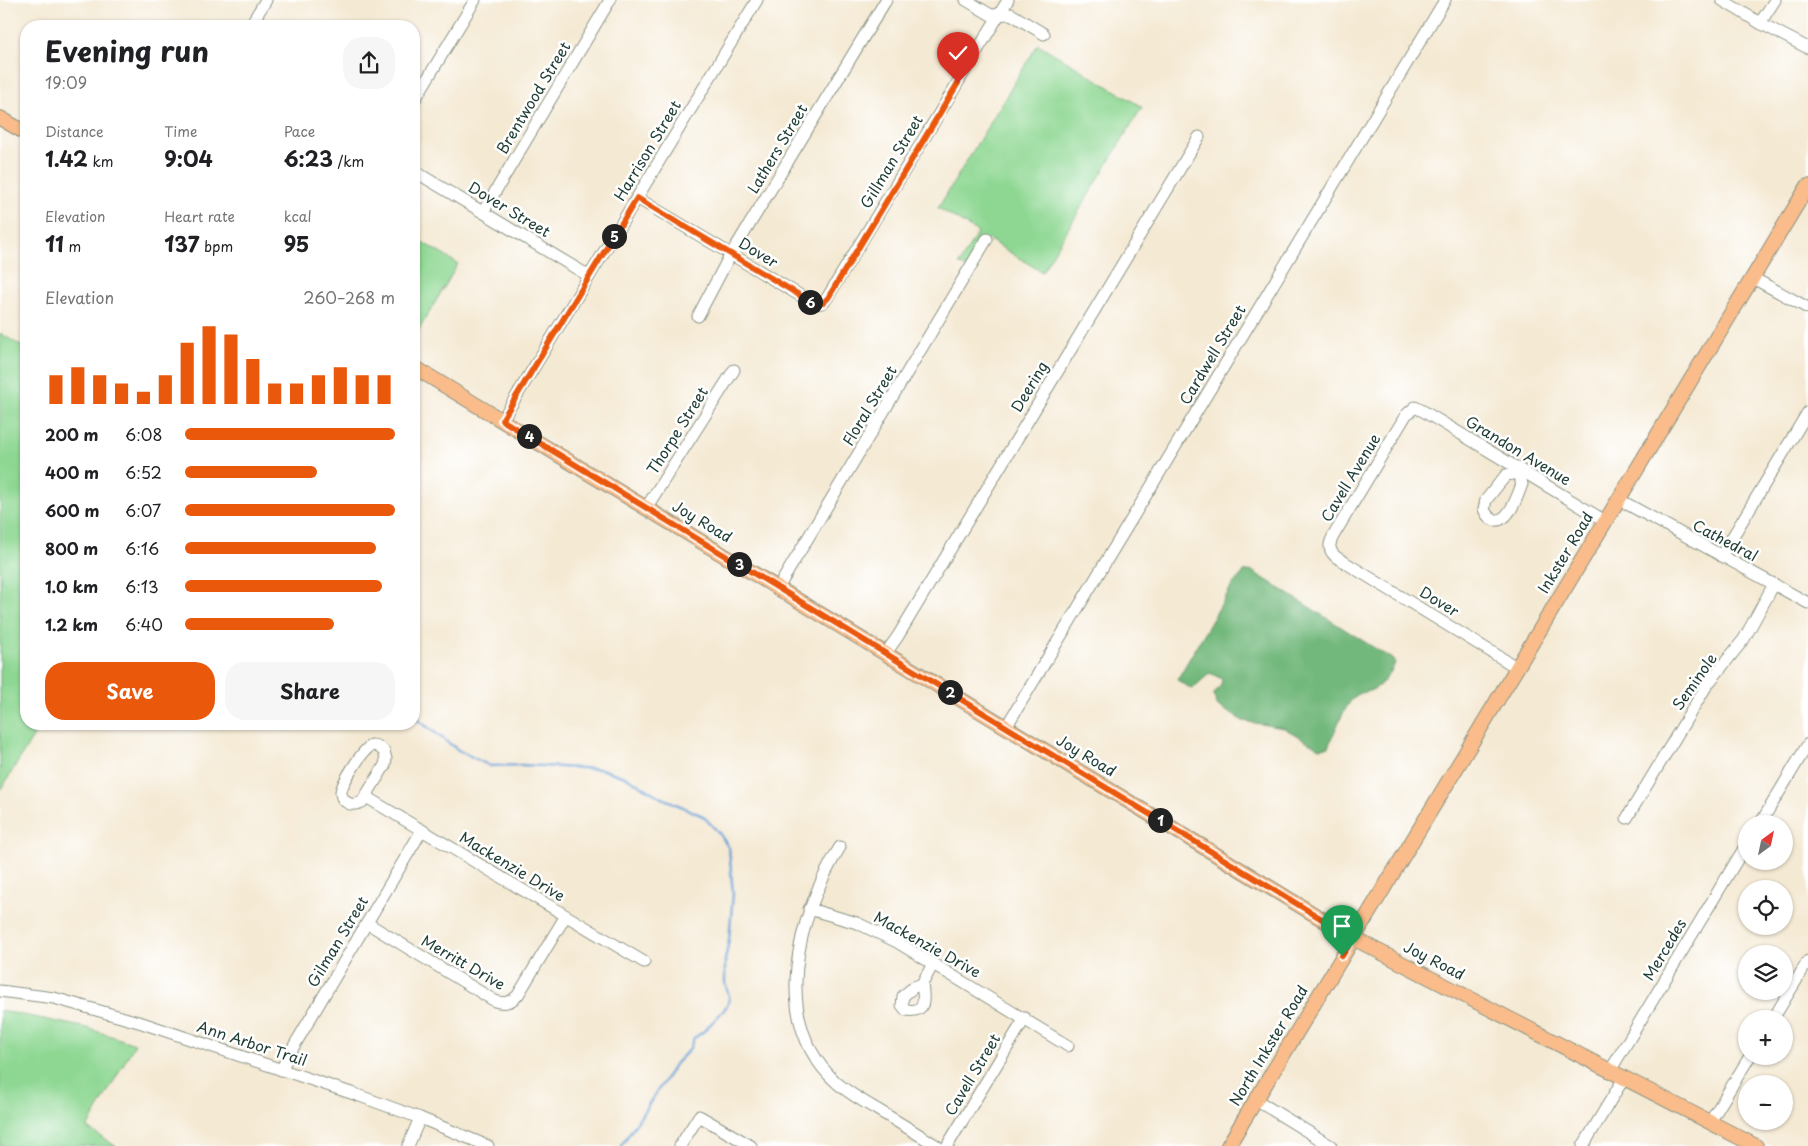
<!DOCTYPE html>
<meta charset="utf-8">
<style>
body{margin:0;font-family:"Playpen Sans",sans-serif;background:#f6f6f6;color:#202124;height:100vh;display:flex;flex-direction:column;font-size:19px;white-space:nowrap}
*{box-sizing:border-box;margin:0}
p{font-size:16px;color:#757577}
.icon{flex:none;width:28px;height:28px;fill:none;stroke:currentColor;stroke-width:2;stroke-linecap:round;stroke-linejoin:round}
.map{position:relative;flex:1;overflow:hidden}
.panel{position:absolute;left:20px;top:20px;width:400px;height:710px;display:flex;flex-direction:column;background:#fff;border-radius:20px;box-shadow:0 1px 4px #0004}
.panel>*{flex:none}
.needle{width:32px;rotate:33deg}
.buttons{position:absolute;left:1738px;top:815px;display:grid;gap:10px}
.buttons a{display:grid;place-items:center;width:55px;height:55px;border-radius:50%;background:#fff;box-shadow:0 1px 4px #0004;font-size:25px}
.pin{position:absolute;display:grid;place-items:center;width:42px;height:42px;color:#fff;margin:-51px -21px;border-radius:50% 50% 50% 0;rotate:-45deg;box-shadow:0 0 5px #0007}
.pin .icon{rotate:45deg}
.km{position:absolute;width:25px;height:25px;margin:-12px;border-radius:50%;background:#222;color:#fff;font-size:14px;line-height:25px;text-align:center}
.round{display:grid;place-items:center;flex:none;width:52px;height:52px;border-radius:20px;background:#f6f6f6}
.head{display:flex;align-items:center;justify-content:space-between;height:85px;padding:0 25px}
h1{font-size:28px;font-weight:700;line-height:38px}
.figures{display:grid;grid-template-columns:repeat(3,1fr);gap:8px;height:85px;padding:5px 25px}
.figures div{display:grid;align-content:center}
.figures b{font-size:21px;font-weight:700}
.figures small{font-size:14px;font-weight:400}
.figures p{font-size:14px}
.chart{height:140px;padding:10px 25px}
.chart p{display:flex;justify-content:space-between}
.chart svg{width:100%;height:90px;margin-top:5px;stroke:#ea580c;stroke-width:6}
.cta{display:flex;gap:10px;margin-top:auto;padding:10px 25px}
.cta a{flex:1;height:58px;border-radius:20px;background:#ea580c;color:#fff;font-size:20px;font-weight:700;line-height:58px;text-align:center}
.cta a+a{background:#f6f6f6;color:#202124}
ul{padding:0 25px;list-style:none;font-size:16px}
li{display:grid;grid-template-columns:80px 60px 1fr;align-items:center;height:38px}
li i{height:12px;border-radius:6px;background:#ea580c}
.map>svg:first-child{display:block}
.green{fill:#8dd792;stroke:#568a63}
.forest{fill:#72b87c;stroke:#487a58}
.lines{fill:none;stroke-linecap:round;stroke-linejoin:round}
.stream{stroke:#68a0d6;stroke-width:2.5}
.minor-casing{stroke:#8a9384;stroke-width:13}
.major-casing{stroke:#8a9384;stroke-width:16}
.minor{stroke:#fff;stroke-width:11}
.major{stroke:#f9bc8a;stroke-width:14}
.route-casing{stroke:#fff;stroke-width:10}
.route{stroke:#ea580c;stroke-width:6}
.labels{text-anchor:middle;stroke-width:5;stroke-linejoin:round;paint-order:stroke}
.street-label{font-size:15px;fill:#1f3d34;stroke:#fff}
</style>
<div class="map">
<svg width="1808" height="1146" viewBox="0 0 1808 1146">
<rect width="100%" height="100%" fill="#fff"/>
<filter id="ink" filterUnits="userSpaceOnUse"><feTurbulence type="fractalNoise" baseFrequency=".02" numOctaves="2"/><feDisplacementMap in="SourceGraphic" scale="10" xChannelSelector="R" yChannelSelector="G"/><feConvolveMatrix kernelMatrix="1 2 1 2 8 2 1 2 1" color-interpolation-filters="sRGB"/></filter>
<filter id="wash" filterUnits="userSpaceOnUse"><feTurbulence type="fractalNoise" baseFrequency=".0096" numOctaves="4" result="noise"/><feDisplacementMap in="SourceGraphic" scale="20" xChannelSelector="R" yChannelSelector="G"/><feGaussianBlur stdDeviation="1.12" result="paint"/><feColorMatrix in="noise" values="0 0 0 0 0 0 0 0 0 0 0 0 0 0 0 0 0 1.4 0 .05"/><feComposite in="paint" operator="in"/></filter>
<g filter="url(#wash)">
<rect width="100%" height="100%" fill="#f4e9d3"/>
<g class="green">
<polygon points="1038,44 1142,107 1042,272 988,239 969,269 959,264 978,232 938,208"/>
<polygon points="414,237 458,264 414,338"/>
<polygon points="0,333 26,349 26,724 41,724 0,791"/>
<polygon points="0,1010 87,1028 135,1044 87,1128 116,1146 0,1146"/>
</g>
<path class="forest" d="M1252 571 1392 659 1395 663C1391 674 1382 685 1372 690 1368 692 1361 692 1357 695 1345 703 1334 734 1328 747L1319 748 1284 728 1243 721 1216 705 1214 694 1221 685 1222 679 1210 673 1192 689 1177 680 1233 584 1244 572Z"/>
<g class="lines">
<polyline class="stream" points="414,717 458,750 490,766 522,765 601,769 628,778 660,797 703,816 719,833 729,848 733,894 729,940 725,960 725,983 729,996 729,1002 724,1010 703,1032 694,1038 689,1050 676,1063 621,1146"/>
</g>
</g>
<g filter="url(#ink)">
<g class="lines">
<g class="minor-casing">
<g id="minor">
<polyline points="966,0 991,15 1011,14 1044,34"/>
<polyline points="1722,0 1760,23 1808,48"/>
<polyline points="1760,23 1775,0"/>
<polyline points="250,26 266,0"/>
<polyline points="414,101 475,0"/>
<polyline points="414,171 589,276"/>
<path d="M637 198 811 302C818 305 823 304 827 298L1008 0"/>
<polyline points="483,212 610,0"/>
<polyline points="1753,278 1808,308"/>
<polyline points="698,316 726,263 886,0"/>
<polyline points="502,420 757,0"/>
<path d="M1518 473 1506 475 1486 500 1484 509C1486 514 1488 518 1494 520 1509 523 1518 495 1522 484L1518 473 1520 470"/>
<polyline points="1618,499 1808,603"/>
<polyline points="646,508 734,370"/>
<polyline points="1721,556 1808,412"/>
<polyline points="778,588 987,239"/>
<polyline points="886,653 898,636 1199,137"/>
<path d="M1516 667 1336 557C1327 549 1329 543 1335 533L1406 415 1415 407 1423 411 1605 521"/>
<polyline points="1006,727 1445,0"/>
<path d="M372 745 377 746 384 751 386 759 385 765 362 802C358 804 355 805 350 804 345 802 341 798 341 792 342 783 363 749 372 745Z"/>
<polyline points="366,797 644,962"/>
<polyline points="1627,818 1707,685 1744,639 1774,584"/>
<polyline points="1760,824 1808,744"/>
<path d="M840 847C798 915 768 1021 837 1083 850 1094 864 1102 878 1110 898 1122 918 1134 937 1146"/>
<polyline points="809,909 857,923 897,942 1068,1046"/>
<path d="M367 923 495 1001C504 1004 511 1003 518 995L565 917"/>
<path d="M922 984C924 999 927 1013 906 1010L902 1005 903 996 914 987 922 984 933 964"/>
<polyline points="0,991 54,998 142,1023 357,1095 420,1118 488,1146"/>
<polyline points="1773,1019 1808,961"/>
<polyline points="281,1070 291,1051 422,830"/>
<polyline points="1610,1071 1746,845"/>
<polyline points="1256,1100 1331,1146"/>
<polyline points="1710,1122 1750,1056"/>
<polyline points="408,1146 420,1118"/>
<polyline points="680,1146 699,1116 751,1146"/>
<polyline points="947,1146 1025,1018"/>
<polyline points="1583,1146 1624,1078"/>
</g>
</g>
<g class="major-casing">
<g id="major">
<polyline points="0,118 26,133"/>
<polyline points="414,367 1353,938 1756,1146"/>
<polyline points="1228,1146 1808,186"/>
</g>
</g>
<use href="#minor" class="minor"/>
<use href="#major" class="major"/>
</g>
</g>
<g class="lines" filter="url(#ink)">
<g class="route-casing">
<polyline id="route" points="958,83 828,298 823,303 811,302 637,198 502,420 1353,938 1342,956"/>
</g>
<use href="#route" class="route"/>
</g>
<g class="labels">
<g class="street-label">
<text transform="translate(534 98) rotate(-59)" y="5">Brentwood Street</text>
<text transform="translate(778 149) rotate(-59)" y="5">Lathers Street</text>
<text transform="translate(648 151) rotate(-59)" y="5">Harrison Street</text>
<text transform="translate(892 162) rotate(-59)" y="5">Gillman Street</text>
<text transform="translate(509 210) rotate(31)" y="5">Dover Street</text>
<text transform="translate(758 253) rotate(31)" y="5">Dover</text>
<text transform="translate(1213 355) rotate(-59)" y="5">Cardwell Street</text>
<text transform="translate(1030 387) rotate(-59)" y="5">Deering</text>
<text transform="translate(870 406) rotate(-59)" y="5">Floral Street</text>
<text transform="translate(678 431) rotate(-58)" y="5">Thorpe Street</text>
<text transform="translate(1518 451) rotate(31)" y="5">Grandon Avenue</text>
<text transform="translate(1351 478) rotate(-59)" y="5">Cavell Avenue</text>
<text transform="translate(702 522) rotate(31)" y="5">Joy Road</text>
<text transform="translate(1725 541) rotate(28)" y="5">Cathedral</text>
<text transform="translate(1566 553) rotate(-59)" y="5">Inkster Road</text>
<text transform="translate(1439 602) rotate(31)" y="5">Dover</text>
<text transform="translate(1695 682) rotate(-55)" y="5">Seminole</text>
<text transform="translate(1086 756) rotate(31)" y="5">Joy Road</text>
<text transform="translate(512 867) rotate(31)" y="5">Mackenzie Drive</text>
<text transform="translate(338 942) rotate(-59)" y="5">Gilman Street</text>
<text transform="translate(927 945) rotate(29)" y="5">Mackenzie Drive</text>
<text transform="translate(1665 950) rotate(-59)" y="5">Mercedes</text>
<text transform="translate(1434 961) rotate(27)" y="5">Joy Road</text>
<text transform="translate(463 963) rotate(30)" y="5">Merritt Drive</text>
<text transform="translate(252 1044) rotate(18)" y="5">Ann Arbor Trail</text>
<text transform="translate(1269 1046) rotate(-59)" y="5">North Inkster Road</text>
<text transform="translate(973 1075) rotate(-59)" y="5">Cavell Street</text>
</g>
</g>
</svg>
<div class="buttons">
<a><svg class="needle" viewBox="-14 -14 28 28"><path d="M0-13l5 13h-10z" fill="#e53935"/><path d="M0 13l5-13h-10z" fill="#757577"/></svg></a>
<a><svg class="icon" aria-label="locate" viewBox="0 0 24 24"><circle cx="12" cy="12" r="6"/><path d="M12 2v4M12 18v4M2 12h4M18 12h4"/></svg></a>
<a><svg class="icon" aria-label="layers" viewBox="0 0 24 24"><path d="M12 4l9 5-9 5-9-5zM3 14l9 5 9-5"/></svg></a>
<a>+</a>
<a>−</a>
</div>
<div class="pin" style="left:1342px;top:956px;background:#1e9e55"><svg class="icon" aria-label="arrive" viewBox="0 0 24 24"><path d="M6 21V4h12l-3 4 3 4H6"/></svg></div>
<div class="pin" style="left:958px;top:83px;background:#d93025"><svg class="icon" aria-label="check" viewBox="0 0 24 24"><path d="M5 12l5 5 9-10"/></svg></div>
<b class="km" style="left:1160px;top:820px">1</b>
<b class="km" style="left:950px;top:692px">2</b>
<b class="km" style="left:739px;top:564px">3</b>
<b class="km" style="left:529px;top:436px">4</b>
<b class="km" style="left:614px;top:236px">5</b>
<b class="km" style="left:810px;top:302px">6</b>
<section class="panel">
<div class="head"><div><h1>Evening run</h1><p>19:09</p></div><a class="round"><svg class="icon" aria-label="share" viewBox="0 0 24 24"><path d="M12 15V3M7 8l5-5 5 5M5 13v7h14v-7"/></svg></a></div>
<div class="figures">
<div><p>Distance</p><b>1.42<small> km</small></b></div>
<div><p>Time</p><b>9:04</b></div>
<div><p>Pace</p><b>6:23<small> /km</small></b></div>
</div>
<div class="figures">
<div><p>Elevation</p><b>11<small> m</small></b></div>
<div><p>Heart rate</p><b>137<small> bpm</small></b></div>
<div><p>kcal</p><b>95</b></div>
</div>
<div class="chart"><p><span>Elevation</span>260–268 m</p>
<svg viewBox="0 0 160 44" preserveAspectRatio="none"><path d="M5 44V30M15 44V26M25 44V30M35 44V34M45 44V38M55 44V30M65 44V14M75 44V6M85 44V10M95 44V22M105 44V34M115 44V34M125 44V30M135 44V26M145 44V30M155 44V30"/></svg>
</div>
<ul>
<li><b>200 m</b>6:08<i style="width:100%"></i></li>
<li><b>400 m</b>6:52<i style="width:63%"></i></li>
<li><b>600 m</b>6:07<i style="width:100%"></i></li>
<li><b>800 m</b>6:16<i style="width:91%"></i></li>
<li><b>1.0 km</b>6:13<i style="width:94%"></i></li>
<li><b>1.2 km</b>6:40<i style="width:71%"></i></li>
</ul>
<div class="cta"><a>Save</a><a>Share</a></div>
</section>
</div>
